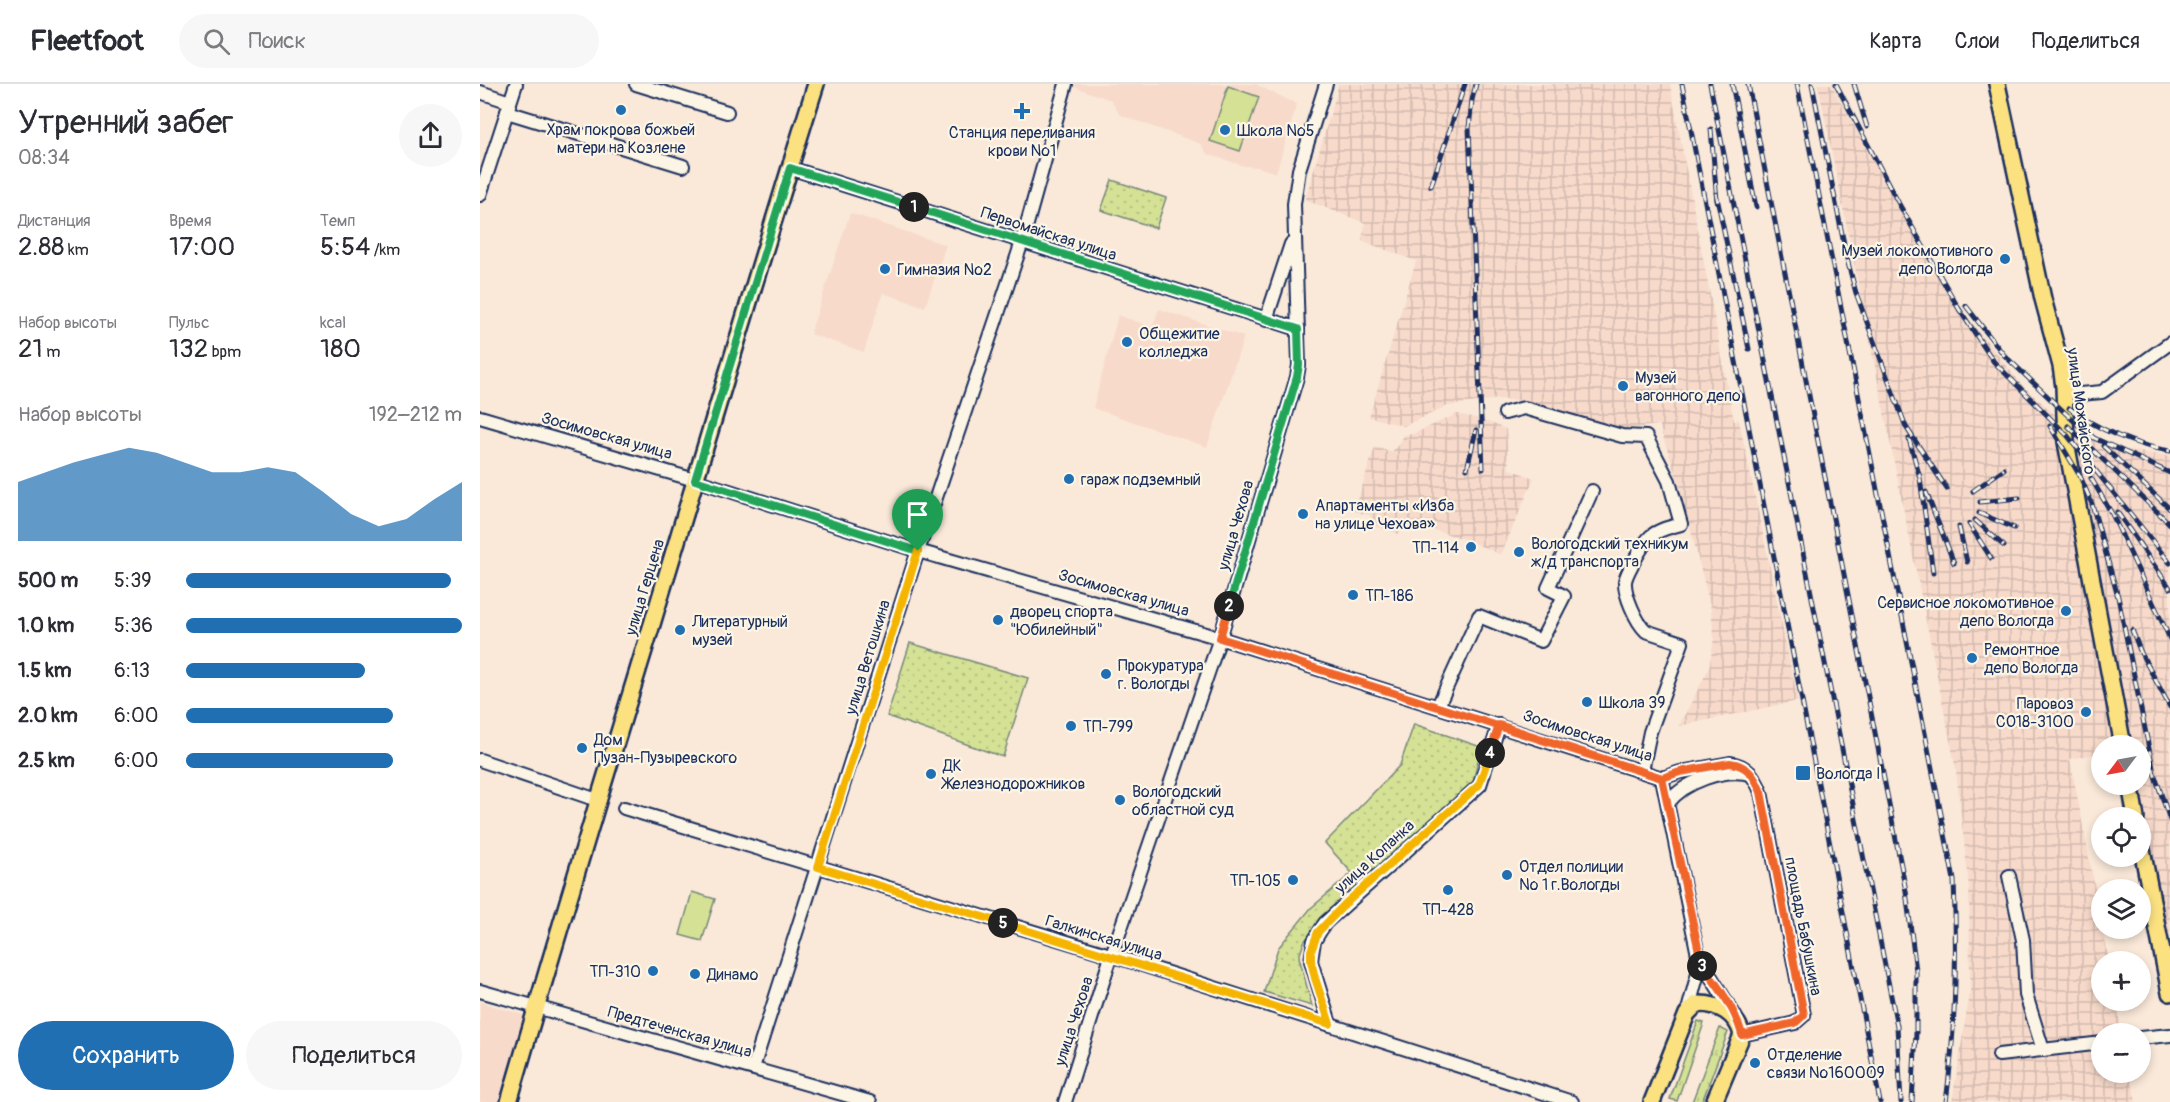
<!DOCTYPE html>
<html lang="ru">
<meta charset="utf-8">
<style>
body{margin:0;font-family:Pangolin,sans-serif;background:#f7f7f7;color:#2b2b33;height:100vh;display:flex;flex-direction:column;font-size:22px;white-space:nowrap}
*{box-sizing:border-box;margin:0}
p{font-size:20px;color:#7c7c81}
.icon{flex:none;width:33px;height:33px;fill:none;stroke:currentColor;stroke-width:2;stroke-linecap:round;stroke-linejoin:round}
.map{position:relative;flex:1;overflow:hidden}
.sheet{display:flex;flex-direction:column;background:#fff;width:480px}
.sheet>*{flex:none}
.needle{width:39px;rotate:238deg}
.buttons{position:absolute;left:1611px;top:651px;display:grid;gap:12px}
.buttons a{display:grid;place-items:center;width:60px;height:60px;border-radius:50%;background:#fff;box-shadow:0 3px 9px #0003;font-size:30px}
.pin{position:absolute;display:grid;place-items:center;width:51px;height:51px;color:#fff;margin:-62px -26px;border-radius:50% 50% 50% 0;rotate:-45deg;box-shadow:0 0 6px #0007}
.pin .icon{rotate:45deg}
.km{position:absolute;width:30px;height:30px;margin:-15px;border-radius:50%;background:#222;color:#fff;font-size:16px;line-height:30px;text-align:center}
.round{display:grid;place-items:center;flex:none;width:63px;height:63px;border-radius:32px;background:#f7f7f7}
.head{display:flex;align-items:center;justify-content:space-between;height:102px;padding:0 18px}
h1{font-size:33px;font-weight:600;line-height:45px}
.figures{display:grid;grid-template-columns:repeat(3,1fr);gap:9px;height:102px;padding:6px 18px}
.figures div{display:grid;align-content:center}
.figures b{font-size:26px;font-weight:600}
.figures small{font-size:16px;font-weight:400}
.figures p{font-size:16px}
.chart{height:168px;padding:12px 18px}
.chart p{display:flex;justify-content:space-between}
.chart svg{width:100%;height:108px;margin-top:6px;fill:#1f6fb2;opacity:.7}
.button{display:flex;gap:12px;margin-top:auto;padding:12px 18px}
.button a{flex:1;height:69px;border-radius:36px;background:#1f6fb2;color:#fff;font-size:24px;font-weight:600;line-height:69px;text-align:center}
.button a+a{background:#f7f7f7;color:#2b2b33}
ul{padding:0 18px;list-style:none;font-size:20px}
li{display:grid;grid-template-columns:96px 72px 1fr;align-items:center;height:45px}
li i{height:15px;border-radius:8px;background:#1f6fb2}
header{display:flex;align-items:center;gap:36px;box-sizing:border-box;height:84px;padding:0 30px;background:#fff;border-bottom:2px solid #e1e1e2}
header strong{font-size:28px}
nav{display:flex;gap:33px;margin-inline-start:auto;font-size:21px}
.search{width:420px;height:54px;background:#f7f7f7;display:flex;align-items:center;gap:15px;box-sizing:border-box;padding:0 21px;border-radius:33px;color:#7c7c81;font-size:22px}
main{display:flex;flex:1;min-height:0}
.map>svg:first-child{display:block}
.built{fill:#f7daca}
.industrial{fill:url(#industrial-grid)}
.grass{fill:url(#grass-tufts);stroke:#78887a;stroke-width:1.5}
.park{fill:url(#park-dots);stroke:#78887a;stroke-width:1.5}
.garden{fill:#d5e295;stroke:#78887a;stroke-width:1.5}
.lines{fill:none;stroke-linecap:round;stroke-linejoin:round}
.minor-casing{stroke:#1b2f5e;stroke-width:16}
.major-casing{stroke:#1b2f5e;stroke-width:20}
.minor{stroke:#fcf5e5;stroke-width:12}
.major{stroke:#fbe180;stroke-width:15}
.rail-casing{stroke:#1b2f5e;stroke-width:5}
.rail{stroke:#fcf5e5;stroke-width:3;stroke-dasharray:9;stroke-linecap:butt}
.split-1-casing{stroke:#fff;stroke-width:12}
.split-2-casing{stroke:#fff;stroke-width:12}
.split-3-casing{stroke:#fff;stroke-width:12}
.split-4-casing{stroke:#fff;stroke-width:12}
.split-5-casing{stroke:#fff;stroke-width:12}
.split-6-casing{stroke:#fff;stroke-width:12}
.split-1{stroke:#22a559;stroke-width:8}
.split-2{stroke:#22a559;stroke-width:8}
.split-3{stroke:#f0652b;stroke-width:8}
.split-4{stroke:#f0652b;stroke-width:8}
.split-5{stroke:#f5b400;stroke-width:8}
.split-6{stroke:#f5b400;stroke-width:8}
.poi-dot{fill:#1f6fb2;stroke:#fcf5e5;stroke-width:2}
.labels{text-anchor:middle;stroke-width:4.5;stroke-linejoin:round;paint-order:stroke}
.poi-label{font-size:16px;fill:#1b2f5e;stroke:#fcf5e5;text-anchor:start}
.street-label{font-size:16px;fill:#1b2f5e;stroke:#fcf5e5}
</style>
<header>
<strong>Fleetfoot</strong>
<div class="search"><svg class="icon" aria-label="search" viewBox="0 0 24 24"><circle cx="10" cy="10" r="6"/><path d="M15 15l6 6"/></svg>Поиск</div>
<nav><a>Карта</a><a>Слои</a><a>Поделиться</a></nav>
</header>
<main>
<section class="sheet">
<div class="head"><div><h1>Утренний забег</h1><p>08:34</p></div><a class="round"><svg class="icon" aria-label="share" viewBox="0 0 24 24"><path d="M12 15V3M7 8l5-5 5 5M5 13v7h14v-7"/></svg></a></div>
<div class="figures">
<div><p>Дистанция</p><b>2.88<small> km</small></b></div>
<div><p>Время</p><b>17:00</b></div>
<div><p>Темп</p><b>5:54<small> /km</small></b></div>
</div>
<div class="figures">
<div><p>Набор высоты</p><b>21<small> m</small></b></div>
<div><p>Пульс</p><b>132<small> bpm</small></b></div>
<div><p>kcal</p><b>180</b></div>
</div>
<div class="chart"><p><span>Набор высоты</span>192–212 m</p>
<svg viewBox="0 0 160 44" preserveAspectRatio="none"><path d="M0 44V20L10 16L20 12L30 9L40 6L50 8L60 12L70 16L80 16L90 14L100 16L110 24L120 33L130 38L140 35L150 27L160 20V44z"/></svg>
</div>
<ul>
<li><b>500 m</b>5:39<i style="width:96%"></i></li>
<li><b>1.0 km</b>5:36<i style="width:100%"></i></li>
<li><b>1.5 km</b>6:13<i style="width:65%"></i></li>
<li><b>2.0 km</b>6:00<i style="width:75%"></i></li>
<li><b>2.5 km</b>6:00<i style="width:75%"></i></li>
</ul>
<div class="button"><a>Сохранить</a><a>Поделиться</a></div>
</section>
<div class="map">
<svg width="1690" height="1018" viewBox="0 0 1690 1018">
<defs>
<pattern id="industrial-grid" width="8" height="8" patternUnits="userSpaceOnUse" patternTransform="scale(1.5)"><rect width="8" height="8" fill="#f7daca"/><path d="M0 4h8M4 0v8" fill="none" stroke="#d3bbb0"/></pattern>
<pattern id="grass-tufts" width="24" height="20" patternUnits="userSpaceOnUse" patternTransform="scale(1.5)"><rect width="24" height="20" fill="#d5e295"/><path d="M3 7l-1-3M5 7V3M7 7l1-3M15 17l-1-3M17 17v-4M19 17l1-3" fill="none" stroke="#b6c283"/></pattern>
<pattern id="park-dots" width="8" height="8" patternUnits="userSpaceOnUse" patternTransform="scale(1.5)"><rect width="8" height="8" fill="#d5e295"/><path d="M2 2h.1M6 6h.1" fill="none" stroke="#b6c283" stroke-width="1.8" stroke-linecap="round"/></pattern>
</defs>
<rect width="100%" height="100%" fill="#fae9d9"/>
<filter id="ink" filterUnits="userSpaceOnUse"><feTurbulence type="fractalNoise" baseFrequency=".0167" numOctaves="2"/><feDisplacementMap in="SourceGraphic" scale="12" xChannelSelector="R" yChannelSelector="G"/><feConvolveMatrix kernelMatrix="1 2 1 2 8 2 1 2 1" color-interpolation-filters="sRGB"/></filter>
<g filter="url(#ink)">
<g class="built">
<polygon points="595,0 775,0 817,20 796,89 778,83 764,82 727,70 721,60 640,31 631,16 594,3"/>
<polygon points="370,129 466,161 445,223 403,209 384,268 330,250"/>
<polygon points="679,225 764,253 727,363 613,324 638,231 672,243"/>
<polygon points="0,918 44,931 19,1018 0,1018"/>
</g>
<g class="industrial">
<polygon points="859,0 1190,0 1254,337 1259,336 1318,617 1199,642 1229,584 1234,554 1231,525 1199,400 1179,341 1143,345 1045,317 1019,315 968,322 924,342 889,333 936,177 882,157 885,139 825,116"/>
<polygon points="1338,0 1351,0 1418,121 1479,223 1543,302 1586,340 1621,359 1638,365 1690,372 1690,869 1657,701 1660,700 1660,662 1622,662 1621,669 1590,675 1629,877 1622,878 1622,916 1636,917 1642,949 1622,950 1622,988 1650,989 1656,1018 1472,1018 1490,907 1489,803 1476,686"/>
<polygon points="977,330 1000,335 1026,345 1029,385 1054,394 1021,471 987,456 941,442 939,447 922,441 919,450 888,440 891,432 874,427 895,363 911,368 919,361 924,351 933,350"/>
</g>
<g class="grass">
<polygon points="1218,937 1224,939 1197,1017 1190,1015"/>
<polygon points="1240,944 1248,948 1222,1018 1212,1018"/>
</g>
<g class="park">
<polygon points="632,96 686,114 676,144 621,126"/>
<polygon points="430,559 548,594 523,673 407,632"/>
<polygon points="934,640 1001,663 993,698 840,836 824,858 819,873 832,922 784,908 798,864 831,824 872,789 845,759 920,681"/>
</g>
<g class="garden">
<polygon points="748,2 779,13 760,67 730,57"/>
<polygon points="212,808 235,815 222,857 200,851"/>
</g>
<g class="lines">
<g class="minor-casing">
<g id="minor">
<polyline points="156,0 247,28"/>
<polyline points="0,8 30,18"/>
<polyline points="27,28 203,82"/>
<polyline points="310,84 818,245"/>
<polyline points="0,111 36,0"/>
<polyline points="786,236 811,160"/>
<polyline points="1584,303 1600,310 1622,308 1690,259"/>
<path d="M1025 329 1044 324 1142 352 1166 353 1189 397 1201 440C1191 443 1179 445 1171 452 1164 458 1147 488 1145 497 1144 510 1156 538 1166 547L1202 559 1170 648 1162 687"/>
<polyline points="0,333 215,396 438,467 740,554 1182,694"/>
<polyline points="958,622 999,532 1061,557 1084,512 1068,504 1112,407"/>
<polyline points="0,676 117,716"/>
<path d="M1182 694 1200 688 1250 679C1267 681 1275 693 1281 708L1324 931 1315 939 1262 951 1261 957"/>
<polyline points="1182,694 1220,881 1207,930"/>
<path d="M1188 719C1204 698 1244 683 1271 690"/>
<polyline points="144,724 650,877 1092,1018"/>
<polyline points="1529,792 1543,856 1546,911 1563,966"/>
<polyline points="1220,881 1231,893 1255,932"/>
<polyline points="0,907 390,1018"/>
<polyline points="850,940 831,877 834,857 845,839 1000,701 1019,641"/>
<polyline points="1660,954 1690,951"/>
<polyline points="1519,971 1622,959"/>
<polyline points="273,984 438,467 542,158 586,0"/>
<polyline points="585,1018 627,885 740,554 817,293 819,281 814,120 819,86 846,0"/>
</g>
</g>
<g class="major-casing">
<g id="major">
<polyline points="1517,0 1563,215 1581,282 1584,303 1586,358 1643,662"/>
<polyline points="1650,700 1656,734"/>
<polyline points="1660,755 1690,909"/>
<path d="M29 1018C75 857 124 697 173 537 227 358 280 178 336 0"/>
<path d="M1172 1018 1207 930 1217 920C1238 919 1257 930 1262 951L1234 1018"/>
</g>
</g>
<use href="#minor" class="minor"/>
<use href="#major" class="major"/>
<g class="rail-casing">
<g id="rail">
<polyline points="996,0 992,16 989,44 1003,385"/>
<polyline points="1202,0 1400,1018"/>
<polyline points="1230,0 1417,942 1421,1018"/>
<polyline points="1252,0 1276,123"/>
<polyline points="1268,0 1426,807 1436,887 1436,949 1432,1018"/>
<path d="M1317 0 1474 796C1477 870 1476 944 1466 1018"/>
<polyline points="1332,0 1367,175 1376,209 1426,343 1467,405"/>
<polyline points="1356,0 1419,120 1479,225 1514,278 1587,351 1690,479"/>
<polyline points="1374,0 1387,43"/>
<polyline points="1231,45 1237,117"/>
<polyline points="951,102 985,0"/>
<polyline points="1236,109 1269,265"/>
<polyline points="1486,222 1524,271 1598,341 1614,354 1690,389"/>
<path d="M1589 324C1616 345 1657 362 1690 367"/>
<polyline points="1570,342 1600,392 1612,420 1638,513 1674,689 1690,736"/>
<polyline points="1588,342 1690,440"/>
<polyline points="1429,355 1440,394 1453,489"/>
<polyline points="1623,362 1690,425"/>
<polyline points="987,385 996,346"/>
<polyline points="1611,394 1632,430 1690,555"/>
<polyline points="1493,407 1524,385"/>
<polyline points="1446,408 1474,479"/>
<polyline points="1500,418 1539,414"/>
<polyline points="1637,428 1690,504"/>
<polyline points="1499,429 1534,444"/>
<polyline points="1495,436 1524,462"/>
<polyline points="1489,440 1511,474"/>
<polyline points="1479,443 1487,478"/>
<polyline points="1652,546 1661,569 1690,623"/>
</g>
</g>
<use href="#rail" class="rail"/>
</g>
</g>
<g class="lines" filter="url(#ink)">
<g class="split-1-casing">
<polyline id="split-1" points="434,123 310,84 215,396 438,467"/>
</g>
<g class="split-2-casing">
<polyline id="split-2" points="434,123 818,245 819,281 817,293 749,522"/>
</g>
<g class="split-3-casing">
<polyline id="split-3" points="749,522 740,554 1182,694 1222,882"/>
</g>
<g class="split-4-casing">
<path id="split-4" d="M1010 669 1019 641 1182 694 1200 688 1250 679C1268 681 1275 693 1281 708L1324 931 1315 939 1262 951C1256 927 1238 901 1222 882"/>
</g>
<g class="split-5-casing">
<polyline id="split-5" points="523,839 850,940 835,894 831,877 831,867 838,848 866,819 999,701 1010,669"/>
</g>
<g class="split-6-casing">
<polyline id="split-6" points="438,467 338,783 523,839"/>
</g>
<use href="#split-1" class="split-1"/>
<use href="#split-2" class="split-2"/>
<use href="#split-3" class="split-3"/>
<use href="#split-4" class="split-4"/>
<use href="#split-5" class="split-5"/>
<use href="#split-6" class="split-6"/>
</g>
<g class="poi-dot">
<circle cx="141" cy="26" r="6"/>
<path d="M539 18h6v6h6v6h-6v6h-6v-6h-6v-6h6z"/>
<circle cx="745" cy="46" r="6"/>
<circle cx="1525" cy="175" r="6"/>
<circle cx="405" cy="185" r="6"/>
<circle cx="647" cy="258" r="6"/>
<circle cx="1143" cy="302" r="6"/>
<circle cx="589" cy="395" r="6"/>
<circle cx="823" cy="430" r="6"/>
<circle cx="991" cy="463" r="6"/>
<circle cx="1039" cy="468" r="6"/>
<circle cx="873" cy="511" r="6"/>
<circle cx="1586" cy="527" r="6"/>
<circle cx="518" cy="536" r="6"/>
<circle cx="200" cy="546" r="6"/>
<circle cx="1492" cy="574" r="6"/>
<circle cx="626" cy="590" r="6"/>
<circle cx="1107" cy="618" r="6"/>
<circle cx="1606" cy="628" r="6"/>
<circle cx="591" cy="642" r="6"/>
<circle cx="102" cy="664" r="6"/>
<rect x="1315" y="681" width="16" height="16" rx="3"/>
<circle cx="451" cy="690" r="6"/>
<circle cx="640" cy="716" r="6"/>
<circle cx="1027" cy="791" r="6"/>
<circle cx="813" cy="796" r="6"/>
<circle cx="968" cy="806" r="6"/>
<circle cx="173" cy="887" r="6"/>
<circle cx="215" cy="890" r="6"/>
<circle cx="1275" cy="979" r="6"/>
</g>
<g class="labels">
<g class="poi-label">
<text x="141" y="51" text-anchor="middle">Храм покрова божьей<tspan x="141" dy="18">матери на Козлене</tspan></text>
<text x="757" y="52">Школа №5</text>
<text x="542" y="54" text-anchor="middle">Станция переливания<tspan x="542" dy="18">крови №1</tspan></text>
<text x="1513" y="172" text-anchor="end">Музей локомотивного<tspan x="1513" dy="18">депо Вологда</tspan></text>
<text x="417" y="191">Гимназия №2</text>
<text x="659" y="255">Общежитие<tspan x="659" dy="18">колледжа</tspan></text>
<text x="1155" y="299">Музей<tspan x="1155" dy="18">вагонного депо</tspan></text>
<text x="601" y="401">гараж подземный</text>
<text x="835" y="427">Апартаменты «Изба<tspan x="835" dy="18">на улице Чехова»</tspan></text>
<text x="1051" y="465">Вологодский техникум<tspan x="1051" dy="18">ж/д транспорта</tspan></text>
<text x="979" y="469" text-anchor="end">ТП-114</text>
<text x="885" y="517">ТП-186</text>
<text x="1574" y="524" text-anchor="end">Сервисное локомотивное<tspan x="1574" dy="18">депо Вологда</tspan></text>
<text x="530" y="533">дворец спорта<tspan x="530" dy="18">"Юбилейный"</tspan></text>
<text x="212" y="543">Литературный<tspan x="212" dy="18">музей</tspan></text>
<text x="1504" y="571">Ремонтное<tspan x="1504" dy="18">депо Вологда</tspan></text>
<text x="638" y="587">Прокуратура<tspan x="638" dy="18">г. Вологды</tspan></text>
<text x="1119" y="624">Школа 39</text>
<text x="1594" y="625" text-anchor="end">Паровоз<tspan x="1594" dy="18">СО18-3100</tspan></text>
<text x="603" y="648">ТП-799</text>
<text x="114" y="661">Дом<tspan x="114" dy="18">Пузан-Пузыревского</tspan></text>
<text x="463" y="687">ДК<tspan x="463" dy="18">Железнодорожников</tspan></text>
<text x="1336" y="695">Вологда I</text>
<text x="652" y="713">Вологодский<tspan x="652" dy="18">областной суд</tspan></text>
<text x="1039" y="788">Отдел полиции<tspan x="1039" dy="18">№ 1 г.Вологды</tspan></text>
<text x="801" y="802" text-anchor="end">ТП-105</text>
<text x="968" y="831" text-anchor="middle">ТП-428</text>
<text x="161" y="893" text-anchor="end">ТП-310</text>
<text x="227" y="896">Динамо</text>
<text x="1287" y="976">Отделение<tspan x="1287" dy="18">связи №160009</tspan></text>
</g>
<g class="street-label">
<text transform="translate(569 149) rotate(18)" y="6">Первомайская улица</text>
<text transform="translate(1602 327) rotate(82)" y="6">улица Можайского</text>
<text transform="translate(127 351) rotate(16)" y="6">Зосимовская улица</text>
<text transform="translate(755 441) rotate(-74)" y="6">улица Чехова</text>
<text transform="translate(164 503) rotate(-73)" y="6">улица Герцена</text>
<text transform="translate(644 508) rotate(16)" y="6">Зосимовская улица</text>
<text transform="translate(387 573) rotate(-73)" y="6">улица Ветошкина</text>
<text transform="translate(1108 651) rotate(18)" y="6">Зосимовская улица</text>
<text transform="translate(894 772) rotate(-42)" y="6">улица Копанка</text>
<text transform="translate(1324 842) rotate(79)" y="6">площадь Бабушкина</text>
<text transform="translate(624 853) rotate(17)" y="6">Галкинская улица</text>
<text transform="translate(593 937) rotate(-72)" y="6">улица Чехова</text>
<text transform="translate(200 947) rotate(16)" y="6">Предтеченская улица</text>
</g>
</g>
</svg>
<div class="buttons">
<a><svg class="needle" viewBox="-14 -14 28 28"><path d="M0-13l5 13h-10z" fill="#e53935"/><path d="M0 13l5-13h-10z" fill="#7c7c81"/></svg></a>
<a><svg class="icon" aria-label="locate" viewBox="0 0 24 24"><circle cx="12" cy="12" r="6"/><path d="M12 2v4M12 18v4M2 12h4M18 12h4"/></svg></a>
<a><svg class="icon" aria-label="layers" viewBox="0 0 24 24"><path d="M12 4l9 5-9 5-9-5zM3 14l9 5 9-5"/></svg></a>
<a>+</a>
<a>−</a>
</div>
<div class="pin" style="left:438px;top:467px;background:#1e9e55"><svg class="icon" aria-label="arrive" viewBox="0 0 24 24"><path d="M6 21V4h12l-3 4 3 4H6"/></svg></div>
<b class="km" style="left:434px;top:123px">1</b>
<b class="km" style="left:749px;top:522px">2</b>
<b class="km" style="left:1222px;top:882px">3</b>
<b class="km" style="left:1010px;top:669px">4</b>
<b class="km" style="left:523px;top:839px">5</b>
</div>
</main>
